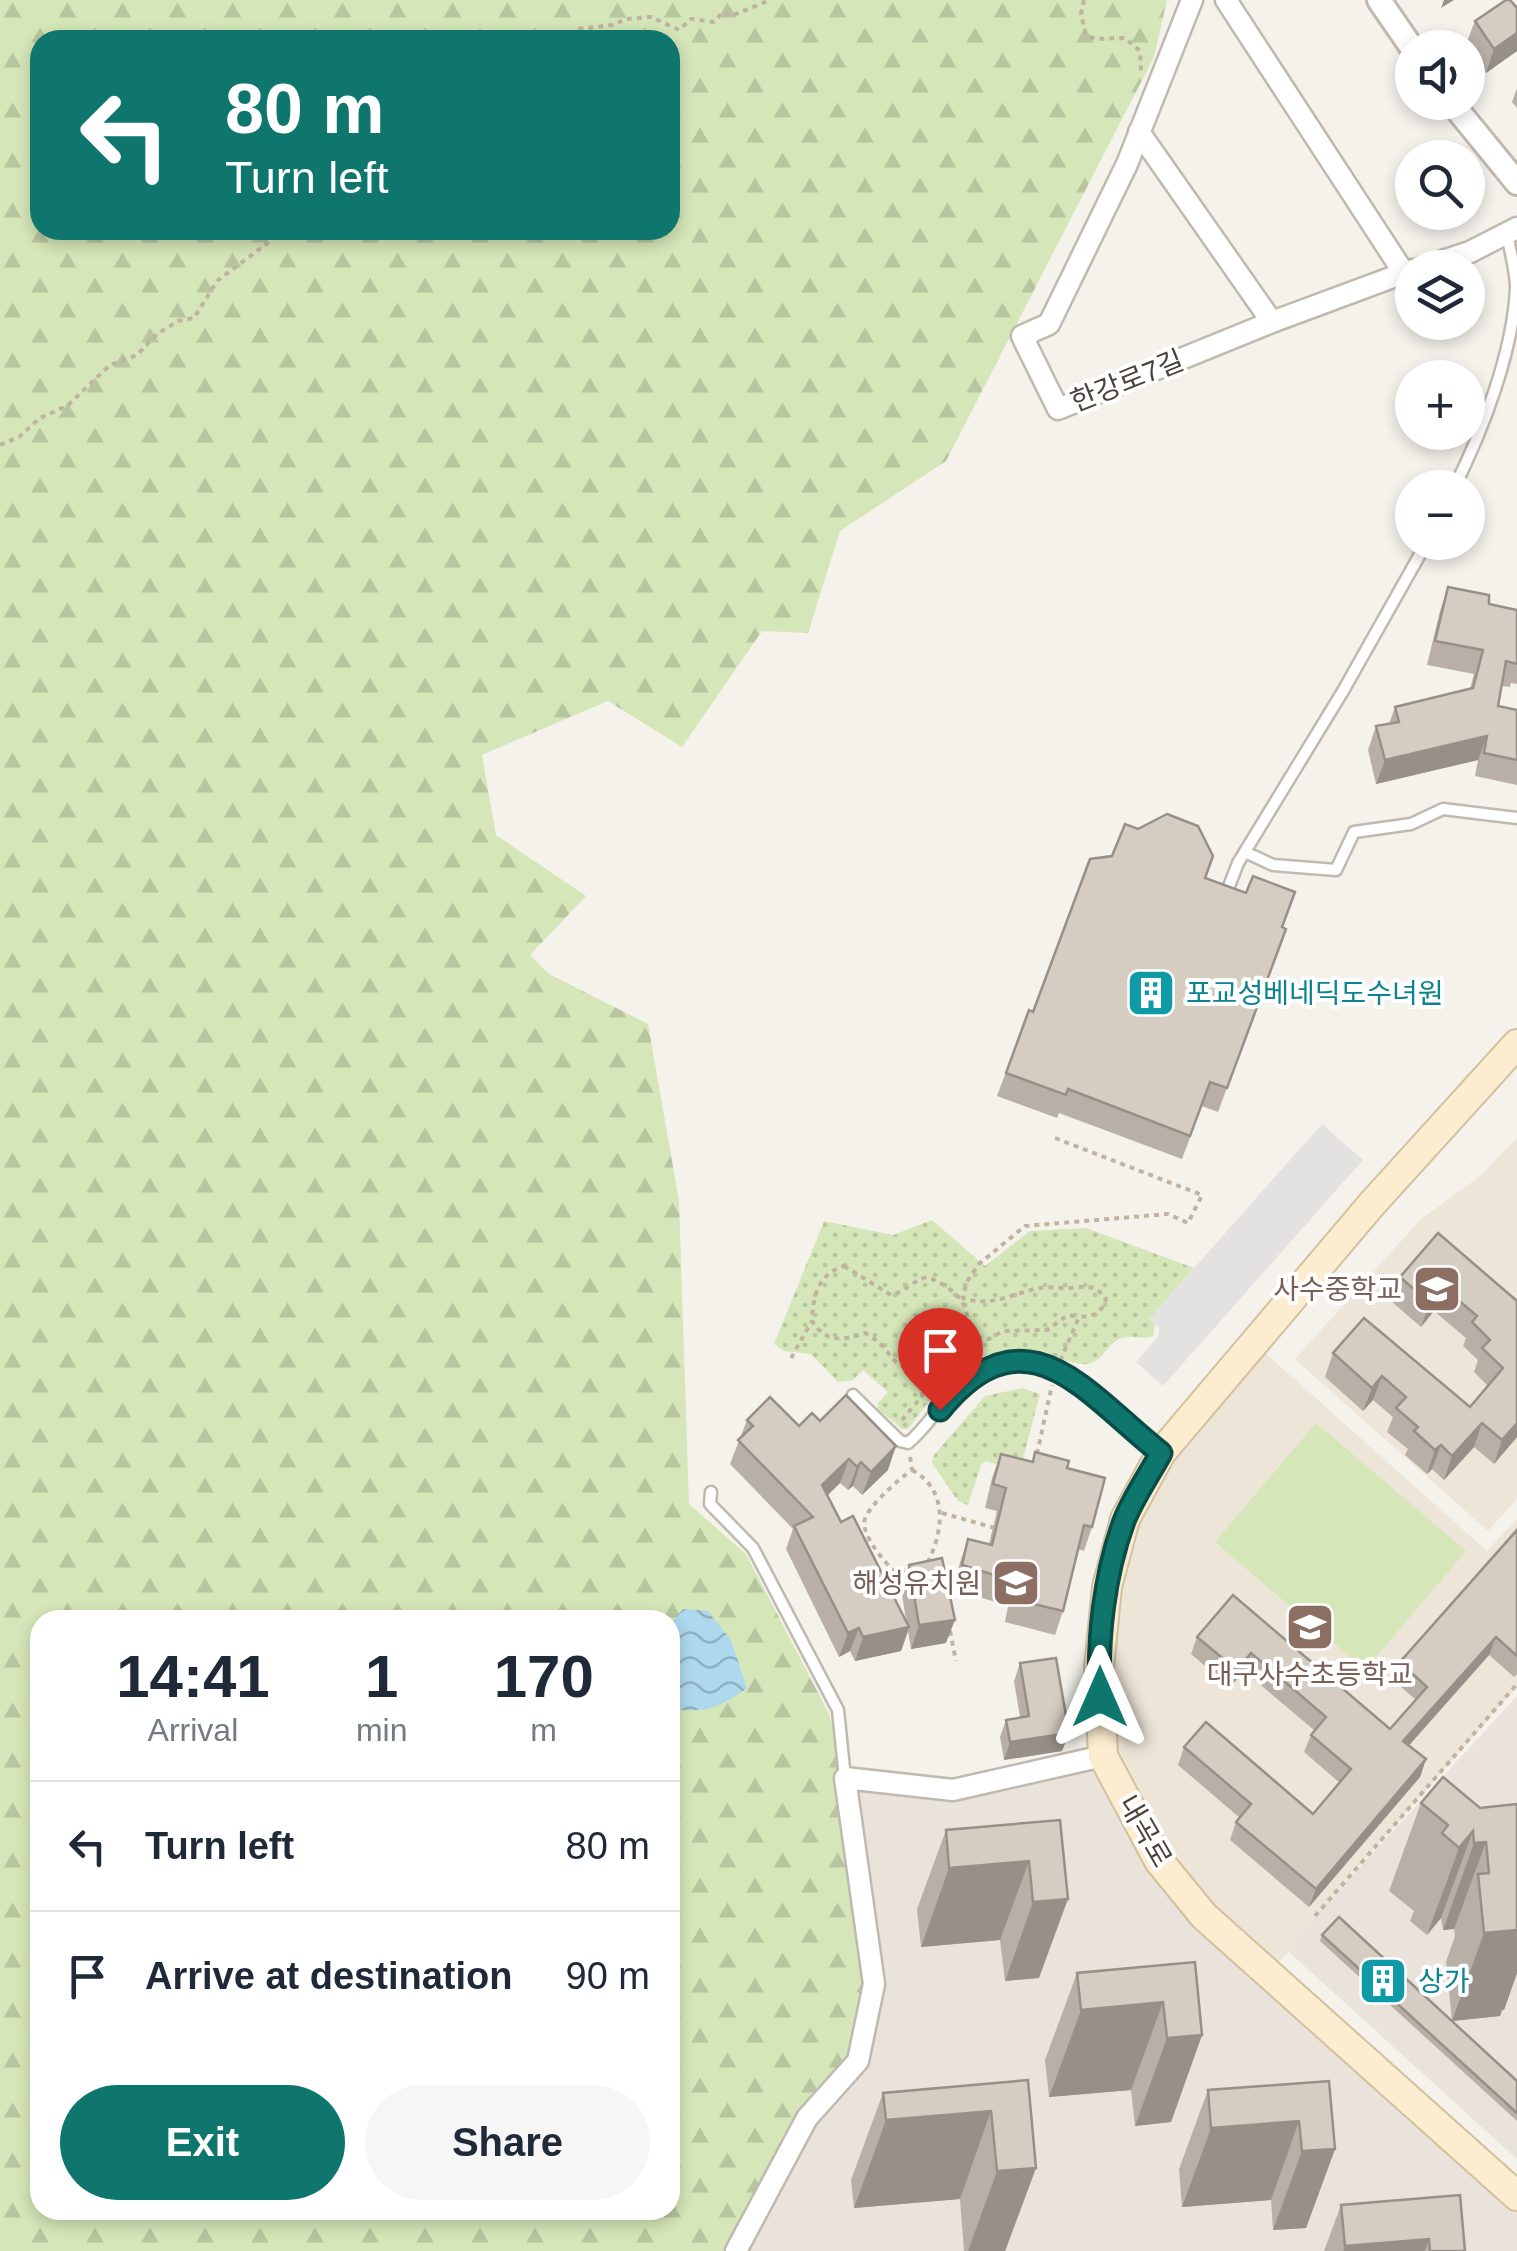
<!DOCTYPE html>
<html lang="en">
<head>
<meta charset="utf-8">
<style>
  :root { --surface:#fff; --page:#f6f6f7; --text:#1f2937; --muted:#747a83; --line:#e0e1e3; --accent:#0f766e }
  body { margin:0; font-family:Helvetica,"Noto Sans KR",sans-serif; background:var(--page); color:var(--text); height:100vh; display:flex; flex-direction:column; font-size:38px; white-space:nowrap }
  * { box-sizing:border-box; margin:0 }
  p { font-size:32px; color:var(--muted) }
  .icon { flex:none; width:55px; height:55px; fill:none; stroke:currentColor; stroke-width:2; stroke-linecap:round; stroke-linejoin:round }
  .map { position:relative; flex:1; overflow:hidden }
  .details { position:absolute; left:30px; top:1610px; width:650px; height:610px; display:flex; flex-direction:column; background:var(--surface); border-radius:30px; box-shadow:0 5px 15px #0003 }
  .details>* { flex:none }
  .guide { position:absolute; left:30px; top:30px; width:650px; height:210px; border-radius:30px; box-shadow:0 5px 15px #0003; background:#0f766e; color:#fff; overflow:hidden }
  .tools { position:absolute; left:1395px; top:30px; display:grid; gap:20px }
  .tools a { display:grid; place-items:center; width:90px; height:90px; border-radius:50%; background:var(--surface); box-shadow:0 5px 15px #0003; font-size:50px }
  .pin { position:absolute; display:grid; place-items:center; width:85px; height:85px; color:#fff; margin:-102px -42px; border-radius:50% 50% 50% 0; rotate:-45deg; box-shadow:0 0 10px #0007 }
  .pin .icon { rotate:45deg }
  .me { position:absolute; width:110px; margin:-55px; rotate:0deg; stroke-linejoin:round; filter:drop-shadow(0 0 8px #0008) }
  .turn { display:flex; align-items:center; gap:35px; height:210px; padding:0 30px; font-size:45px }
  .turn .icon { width:130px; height:130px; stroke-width:2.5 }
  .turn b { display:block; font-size:70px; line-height:85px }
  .eta { display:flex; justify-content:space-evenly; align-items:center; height:170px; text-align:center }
  .eta b { font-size:60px; font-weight:800; line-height:70px }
  .action { display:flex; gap:20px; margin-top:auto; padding:20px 30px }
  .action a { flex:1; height:115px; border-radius:60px; background:var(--accent); color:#fff; font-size:40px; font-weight:800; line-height:115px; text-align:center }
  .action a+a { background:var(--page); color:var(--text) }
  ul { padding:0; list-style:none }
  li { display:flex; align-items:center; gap:30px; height:130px; padding:0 30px; border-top:2px solid var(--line) }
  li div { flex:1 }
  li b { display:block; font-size:38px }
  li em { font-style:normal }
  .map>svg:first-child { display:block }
</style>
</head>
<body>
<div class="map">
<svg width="1517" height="2251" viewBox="0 0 1517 2251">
  <defs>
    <pattern id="grass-dots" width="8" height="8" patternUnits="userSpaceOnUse" patternTransform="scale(2.5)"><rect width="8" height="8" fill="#d5e6b8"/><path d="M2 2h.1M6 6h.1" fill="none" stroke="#b8c69f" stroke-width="1.8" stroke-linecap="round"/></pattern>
    <pattern id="forest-firs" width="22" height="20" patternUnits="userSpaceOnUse" patternTransform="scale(2.5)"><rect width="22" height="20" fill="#d5e6b8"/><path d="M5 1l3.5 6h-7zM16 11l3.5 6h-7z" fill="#b8c69f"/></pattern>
    <pattern id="water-waves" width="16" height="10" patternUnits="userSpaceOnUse" patternTransform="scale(2.5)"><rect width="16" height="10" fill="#add8ed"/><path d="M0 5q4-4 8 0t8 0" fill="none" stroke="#8fb1c1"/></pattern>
  </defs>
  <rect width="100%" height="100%" fill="#f5f2ec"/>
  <g fill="#e9e3db">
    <path d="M1517 1696V2159L1289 1952 1315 1916Z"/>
    <path d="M1103 1756 1159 1861 1517 2192V2251H736L845 1778 953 1790Z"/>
  </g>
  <g fill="#ede5d7">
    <path d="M1517 1138V1499L1488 1531 1295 1359 1421 1219 1479 1177Z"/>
    <path d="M1253 1342 1487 1551 1517 1519V1687L1315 1916 1289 1952 1267 1973 1204 1916 1103 1756 1125 1519Z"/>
  </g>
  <g fill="url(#grass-dots)">
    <path d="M932 1220 985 1266 1030 1231 1086 1228 1194 1268 1150 1318 1155 1324 1153 1336C1143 1340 1133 1335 1122 1338 1107 1342 1103 1364 1085 1364 1070 1365 1055 1355 1040 1353 968 1342 947 1378 908 1429H902L878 1409V1403L888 1392 863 1370 853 1380 838 1382 811 1354 784 1351 774 1344 824 1221 893 1235Z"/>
    <path d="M1023 1388 1040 1394 1021 1466 1012 1469 986 1461 981 1465 968 1505 958 1501 932 1463 934 1455 985 1396Z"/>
  </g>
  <path fill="url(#forest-firs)" fill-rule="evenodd" d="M0 0H1167L1154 57 946 461 840 531 808 633 762 631 682 747 608 701 482 755 496 835 586 896 530 955 549 974 648 1024 679 1201 689 1504 746 1554 829 1714 845 1778 874 1984 858 2061 807 2118 736 2251H0ZM40 40H670V230H40ZM40 1620H670V2210H40Z"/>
  <path fill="#d5e6b8" d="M1316 1423 1466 1551 1365 1670 1215 1542Z"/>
  <path fill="#e4e2e0" d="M1322 1124 1363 1160 1163 1386 1136 1362 1159 1335V1328L1149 1319Z"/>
  <path fill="url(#water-waves)" d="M683 1609 708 1611 731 1640 747 1688C717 1709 706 1713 670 1709V1625Z"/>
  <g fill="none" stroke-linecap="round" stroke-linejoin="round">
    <g stroke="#c0b9af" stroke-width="15">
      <g id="service">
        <path d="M1454 488C1483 430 1513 352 1516 288 1516 271 1510 251 1507 234"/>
        <path d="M1245 852 1273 865 1336 870 1354 832 1411 824 1443 809 1517 818"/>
        <path d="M1226 894 1238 863 1343 691 1427 542"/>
        <path d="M853 1395 900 1441 908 1443C929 1426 941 1401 961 1385 1039 1319 1104 1408 1160 1452"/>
        <path d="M711 1492 710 1504 753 1548 838 1710 845 1778"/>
      </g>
    </g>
    <g stroke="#c0b9af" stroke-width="25">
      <g id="minor">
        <path d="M1192 0 1127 164 1049 324 1022 336 1058 409 1272 322 1412 270"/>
        <path d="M1226 0 1404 273"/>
        <path d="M1139 132 1272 322"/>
        <path d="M1421 268 1470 252 1517 228"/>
        <path d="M736 2251 807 2118 858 2061 874 1984 845 1778 953 1790 1103 1756"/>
      </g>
    </g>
    <g stroke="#c0b9af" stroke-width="28">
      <g id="tertiary">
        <path d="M1379 0 1412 48"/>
        <path d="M1451 102 1517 183"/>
      </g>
    </g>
    <g stroke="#d2c09f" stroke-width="32">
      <path id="secondary" d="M1517 1044 1371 1205 1161 1453 1125 1519 1107 1587 1099 1667 1103 1756 1159 1861 1204 1916 1517 2196"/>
    </g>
    <g stroke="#c1b3a1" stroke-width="4" stroke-dasharray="5 5" stroke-linecap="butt">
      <path d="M1084 0 1081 14 1086 35 1095 39 1125 38 1140 51 1141 71"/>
      <path d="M562 40 577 29 613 25 626 19 651 17 679 30 691 19 714 22 723 12 731 16 770 0"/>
      <path d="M0 445 19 437 40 418 67 406 110 365 137 355 157 334 178 321 194 318 217 281 285 230"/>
      <path d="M1055 1138 1202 1195 1188 1223 1168 1214 1025 1226 979 1264 966 1283 963 1298C991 1308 1013 1293 1040 1288 1050 1286 1061 1289 1072 1288 1088 1286 1096 1285 1106 1299 1101 1314 1094 1316 1079 1317L1061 1359"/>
      <path d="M844 1266 891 1295C905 1292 912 1281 927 1277 983 1299 976 1337 934 1371 881 1370 900 1352 865 1333 842 1341 826 1343 812 1321 813 1296 818 1274 844 1266Z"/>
      <path d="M967 1336 989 1339 1003 1331 1047 1330 1068 1315 1079 1317"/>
      <path d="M791 1358 812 1321"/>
      <path d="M902 1420 922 1396 924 1382 934 1371"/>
      <path d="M1037 1454 1052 1385"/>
      <path d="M910 1457 912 1470C900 1478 863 1510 864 1524 866 1541 884 1561 895 1572L911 1570"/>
      <path d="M912 1470C948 1490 944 1529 928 1562"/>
      <path d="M942 1513 995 1528"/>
      <path d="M950 1631 956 1661"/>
      <path d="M1315 1916 1517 1684"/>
    </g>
    <use href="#service" stroke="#fff" stroke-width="10"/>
    <use href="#minor" stroke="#fff" stroke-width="20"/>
    <use href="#tertiary" stroke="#fff" stroke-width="22"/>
    <use href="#secondary" stroke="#fcedd0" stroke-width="28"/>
  </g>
  <g fill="#b8b0a7">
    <path d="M1517 8V51L1486 73 1466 44 1475 21Z"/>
    <path d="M1517 88V108L1512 102Z"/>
    <path d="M1448 587 1489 604 1517 610V684L1511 683 1510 687 1502 686 1498 706 1517 710V785L1475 776 1478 760 1376 784 1368 750 1376 726 1389 724 1395 707 1470 689 1474 674 1427 665 1440 611Z"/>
    <path d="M1138 829 1205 878 1286 929 1218 1112 1202 1106 1182 1159 1059 1113 1057 1118 997 1096 1029 1010 1033 1012 1112 856Z"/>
    <path d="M1400 1277 1517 1301V1437L1494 1464 1474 1447 1444 1480 1432 1469 1427 1474 1405 1455 1408 1449 1387 1432 1393 1417 1373 1400 1363 1411 1325 1377 1333 1353 1470 1407 1488 1386 1474 1372 1478 1360 1463 1346 1466 1338 1434 1311 1421 1327 1391 1301Z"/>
    <path d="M747 1420 799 1426 820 1421 888 1470 862 1495 853 1486 848 1490 840 1483 827 1496 841 1522 906 1620 901 1588 909 1565 946 1643 911 1649 908 1632 901 1651 855 1661 850 1651 839 1657 786 1549 793 1529 730 1464Z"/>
    <path d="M1035 1452 1067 1468 1092 1527 1084 1551 1078 1549 1063 1611 1055 1635 1005 1622 1008 1606 954 1589 960 1562 968 1539 989 1544 997 1511 985 1508 992 1478 1001 1454 1032 1462Z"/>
    <path d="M1517 1530V1674L1514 1677 1489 1655 1409 1745 1426 1759 1420 1777 1309 1907 1230 1840 1236 1822 1240 1818 1178 1765 1184 1747 1313 1814 1340 1783 1304 1752 1311 1735 1314 1730 1244 1671 1230 1687 1191 1654 1197 1637 1233 1595 1390 1729 1416 1700 1393 1680 1400 1662Z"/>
    <path d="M1020 1663 1069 1733 1062 1751 1004 1760 1000 1737 1006 1720 1020 1717 1014 1681Z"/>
    <path d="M1421 1803 1480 1808 1517 1804V1973L1504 2010H1502L1500 2016 1452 2021 1446 1962 1455 1936 1454 1929 1443 1930 1441 1918 1427 1935 1410 1921 1414 1911 1389 1891Z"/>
    <path d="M1060 1820 1039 1978 1005 1981 1000 1940 921 1947 917 1909 946 1830Z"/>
    <path d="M1322 1935 1447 2017 1517 2081V2121L1320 1941Z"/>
    <path d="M1195 1962 1202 2035 1171 2122 1135 2126 1131 2090 1049 2097 1045 2060 1077 1973Z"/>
    <path d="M1028 2080 1036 2168 1005 2251H964L960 2199 854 2208 851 2180 883 2093Z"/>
    <path d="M1329 2081 1335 2149 1306 2228 1273 2230 1271 2200 1182 2207 1179 2169 1208 2090Z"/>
    <path d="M1341 2205 1465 2251H1324Z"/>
  </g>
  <g fill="#969088">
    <path d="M1444 0H1454L1441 8Z"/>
    <path d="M1517 33V51L1486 73 1494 49Z"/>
    <path d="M1487 736 1478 760 1376 784 1385 760Z"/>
    <path d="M1443 1287 1434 1311 1421 1327 1430 1303Z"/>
    <path d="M1382 1376 1373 1400 1363 1411 1372 1388Z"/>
    <path d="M1482 1423 1474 1447 1444 1480 1452 1456Z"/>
    <path d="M1517 1423V1437L1494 1464 1502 1440Z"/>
    <path d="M1441 1445 1432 1469 1427 1474 1435 1450Z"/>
    <path d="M896 1446 888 1470 862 1495 871 1472Z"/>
    <path d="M849 1459 840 1483 813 1509 822 1485Z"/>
    <path d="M861 1462 853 1486 848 1490 857 1467Z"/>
    <path d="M955 1620 946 1643 911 1649 919 1625Z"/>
    <path d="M909 1627 901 1651 855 1661 863 1637Z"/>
    <path d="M859 1628 850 1651 839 1657 848 1633Z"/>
    <path d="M1496 1637 1489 1655 1397 1759 1403 1741Z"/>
    <path d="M1251 1653 1244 1671 1230 1687 1237 1670Z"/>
    <path d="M1069 1733 1062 1751 1004 1760 1010 1742Z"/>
    <path d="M1426 1759 1420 1777 1309 1907 1316 1889Z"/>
    <path d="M1473 1831 1441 1918 1427 1935 1459 1848Z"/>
    <path d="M1486 1842 1454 1929 1443 1930 1474 1843Z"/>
    <path d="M1029 1861 1000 1940 921 1947 949 1868Z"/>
    <path d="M1068 1899 1039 1978 1005 1981 1033 1902Z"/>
    <path d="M1517 1930V1973L1504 2010H1502L1500 2016 1452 2021 1484 1933Z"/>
    <path d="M1163 2002 1131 2090 1049 2097 1081 2010Z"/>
    <path d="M1202 2035 1171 2122 1135 2126 1167 2038Z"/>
    <path d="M991 2111 960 2199 854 2208 886 2120Z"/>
    <path d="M1299 2121 1271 2200 1182 2207 1211 2128Z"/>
    <path d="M1335 2149 1306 2228 1273 2230 1302 2151Z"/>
    <path d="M1036 2168 1005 2251H968L997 2171Z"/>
    <path d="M1429 2239 1425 2251H1343L1345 2246Z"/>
  </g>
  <g fill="#d6cdc2" stroke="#969088" stroke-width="2.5">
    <path d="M1506 0H1510L1517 8V33L1494 49 1475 21Z"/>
    <path d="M1448 587 1489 595V604L1517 610V664L1506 661 1498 706 1517 710V760L1484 753 1487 736 1385 760 1376 726 1399 722 1395 707 1473 688 1483 650 1435 641Z"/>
    <path d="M1167 814 1198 826 1213 856 1205 878 1246 893 1253 876 1295 892 1282 927 1286 929 1227 1088 1210 1082 1190 1136 1068 1089 1066 1095 1006 1073 1029 1010 1033 1012 1090 859 1112 856 1125 824 1138 829Z"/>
    <path d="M1438 1233 1517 1301V1423L1502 1440 1482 1423 1452 1456 1441 1445 1435 1450 1414 1431 1418 1427 1396 1408 1406 1397 1382 1376 1372 1388 1333 1353 1364 1318 1470 1407 1503 1368 1482 1348 1490 1340 1472 1322 1477 1316 1443 1287 1430 1303 1400 1277Z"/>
    <path d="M846 1395 896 1446 871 1472 861 1462 857 1467 849 1459 822 1485 841 1522 853 1516 909 1627 863 1637 859 1628 848 1633 794 1526 813 1517 738 1440 753 1426 747 1420 770 1397 799 1426 812 1413 820 1421Z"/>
    <path d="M1035 1452 1069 1461 1067 1468 1105 1478 1092 1527 1084 1525 1063 1611 1013 1599 1017 1582 962 1565 968 1539 992 1545 1006 1488 993 1484 1001 1454 1033 1462Z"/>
    <path d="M1517 1530V1656L1496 1637 1403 1741 1426 1759 1316 1889 1236 1822 1251 1804 1184 1747 1206 1722 1313 1814 1351 1769 1311 1735 1326 1717 1251 1653 1237 1670 1197 1637 1233 1595 1390 1729 1427 1687 1400 1662Z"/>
    <path d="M942 1558 955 1620 919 1625 909 1565Z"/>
    <path d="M1056 1658 1069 1733 1010 1742 1006 1720 1029 1716 1020 1663Z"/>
    <path d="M1443 1777 1480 1808 1517 1804V1930L1484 1933 1478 1874 1489 1873 1486 1842 1474 1843 1473 1831 1459 1848 1442 1833 1448 1825 1421 1803Z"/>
    <path d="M1060 1820 1068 1899 1033 1902 1029 1861 949 1868 946 1830Z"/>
    <path d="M1339 1917 1517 2081V2113L1322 1935Z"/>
    <path d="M1195 1962 1202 2035 1167 2038 1163 2002 1081 2010 1077 1973Z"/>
    <path d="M1028 2080 1036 2168 997 2171 991 2111 886 2120 883 2093Z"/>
    <path d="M1329 2081 1335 2149 1302 2151 1299 2121 1211 2128 1208 2090Z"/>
    <path d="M1460 2195 1465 2251H1430L1429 2239 1345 2246 1341 2205Z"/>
  </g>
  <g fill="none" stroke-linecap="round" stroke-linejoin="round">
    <g stroke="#0a4d48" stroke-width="25">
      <path id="route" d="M940 1410C1027 1304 1087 1395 1161 1453 1149 1475 1133 1498 1124 1521 1104 1576 1097 1639 1100 1697"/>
    </g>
    <use href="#route" stroke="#0f766e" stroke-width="18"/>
  </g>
  <defs>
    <g id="building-square" transform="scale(2.5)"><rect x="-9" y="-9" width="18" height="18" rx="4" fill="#0f9aa8" stroke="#fff"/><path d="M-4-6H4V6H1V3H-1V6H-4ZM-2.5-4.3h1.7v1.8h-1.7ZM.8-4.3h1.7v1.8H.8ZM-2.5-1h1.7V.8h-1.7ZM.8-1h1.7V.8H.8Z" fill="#fff"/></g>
    <g id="school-square" transform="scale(2.5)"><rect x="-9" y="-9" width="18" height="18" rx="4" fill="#8d6e63" stroke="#fff"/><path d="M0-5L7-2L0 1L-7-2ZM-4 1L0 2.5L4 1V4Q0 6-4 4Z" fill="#fff"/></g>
  </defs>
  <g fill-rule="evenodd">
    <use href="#building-square" x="1151" y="993"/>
    <use href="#school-square" x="1437" y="1289"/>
    <use href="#school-square" x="1016" y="1583"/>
    <use href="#school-square" x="1310" y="1627"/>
    <use href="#building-square" x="1383" y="1981"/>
  </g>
  <g text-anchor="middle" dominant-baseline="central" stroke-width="8" stroke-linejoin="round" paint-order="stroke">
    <g font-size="28" fill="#49423a" stroke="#fff">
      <text transform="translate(1127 381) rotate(-22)">한강로7길</text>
      <text transform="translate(1145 1831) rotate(60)">내곡로</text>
    </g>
    <g font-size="28" fill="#0d838f" stroke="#fff" text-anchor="start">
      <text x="1186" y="993">포교성베네딕도수녀원</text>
      <text x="1418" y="1981">상가</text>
    </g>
    <g font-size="28" fill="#785e54" stroke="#fff" text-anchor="end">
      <text x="1402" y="1289">사수중학교</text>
      <text x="981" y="1583">해성유치원</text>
      <text x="1310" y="1674" text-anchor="middle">대구사수초등학교</text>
    </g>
  </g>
</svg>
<div class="tools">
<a><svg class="icon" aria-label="sound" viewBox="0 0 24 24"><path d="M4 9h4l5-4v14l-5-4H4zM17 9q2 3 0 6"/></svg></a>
<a><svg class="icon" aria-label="search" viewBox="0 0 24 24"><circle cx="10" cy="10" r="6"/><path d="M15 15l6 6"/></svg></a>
<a><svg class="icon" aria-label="layers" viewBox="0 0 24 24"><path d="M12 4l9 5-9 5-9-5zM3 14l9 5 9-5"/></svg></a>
<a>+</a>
<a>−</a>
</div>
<div class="pin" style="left:940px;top:1410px;background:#d93025"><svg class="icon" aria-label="arrive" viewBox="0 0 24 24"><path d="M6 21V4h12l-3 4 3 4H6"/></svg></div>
<svg class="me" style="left:1100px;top:1697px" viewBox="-20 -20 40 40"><path d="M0-17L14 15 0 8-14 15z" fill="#0f766e" stroke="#fff" stroke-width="4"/></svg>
<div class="guide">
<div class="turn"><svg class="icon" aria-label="left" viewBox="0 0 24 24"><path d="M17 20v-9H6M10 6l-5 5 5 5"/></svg><div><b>80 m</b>Turn left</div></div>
</div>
<section class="details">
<div class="eta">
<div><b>14:41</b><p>Arrival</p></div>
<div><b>1</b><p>min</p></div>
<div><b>170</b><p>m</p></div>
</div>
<ul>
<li><svg class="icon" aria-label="left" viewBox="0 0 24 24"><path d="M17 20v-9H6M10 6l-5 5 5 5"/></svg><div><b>Turn left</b></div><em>80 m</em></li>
<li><svg class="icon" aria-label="arrive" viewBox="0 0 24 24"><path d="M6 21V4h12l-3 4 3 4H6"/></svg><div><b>Arrive at destination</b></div><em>90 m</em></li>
</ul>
<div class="action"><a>Exit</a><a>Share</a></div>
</section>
</div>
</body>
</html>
